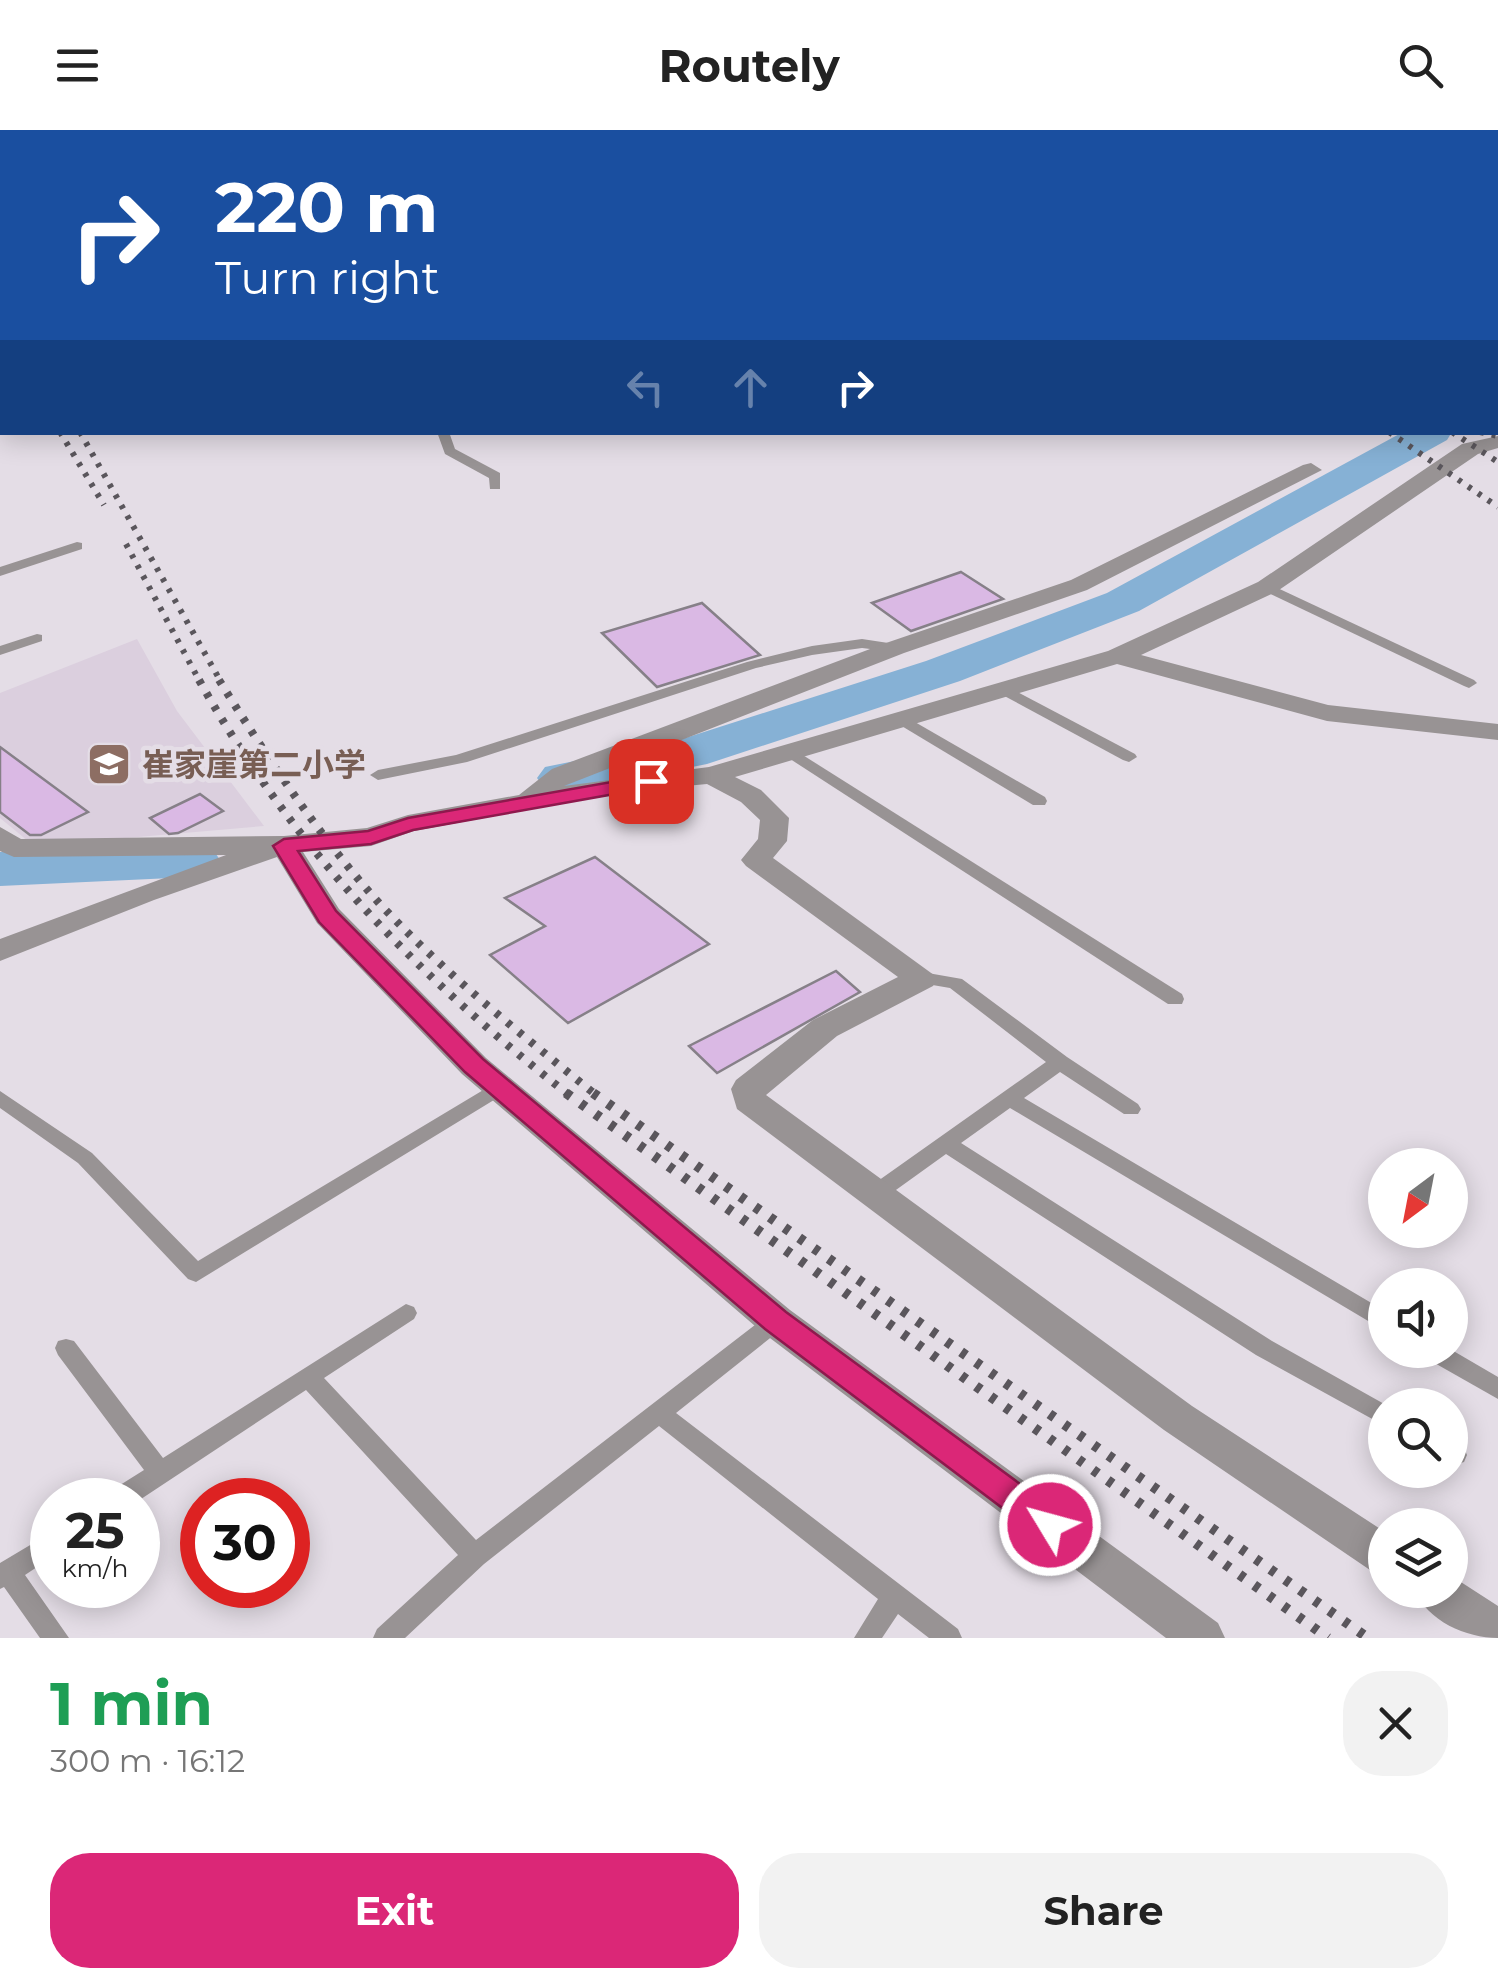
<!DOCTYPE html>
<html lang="en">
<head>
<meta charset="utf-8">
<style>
  :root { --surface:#fff; --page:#f2f2f2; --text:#222; --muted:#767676; --accent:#db2777 }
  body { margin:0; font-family:Montserrat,"Noto Sans SC",sans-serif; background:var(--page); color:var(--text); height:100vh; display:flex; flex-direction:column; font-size:38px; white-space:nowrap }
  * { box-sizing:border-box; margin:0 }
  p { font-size:32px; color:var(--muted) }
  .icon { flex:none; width:55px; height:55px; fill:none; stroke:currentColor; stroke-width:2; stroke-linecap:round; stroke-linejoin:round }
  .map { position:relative; height:1508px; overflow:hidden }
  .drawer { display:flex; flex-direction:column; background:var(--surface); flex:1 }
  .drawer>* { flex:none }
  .guide { position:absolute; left:0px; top:0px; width:1500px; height:305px; box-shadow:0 5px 25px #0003; background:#1a4fa0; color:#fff; overflow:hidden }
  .needle { width:65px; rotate:212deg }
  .fabs { position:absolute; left:1368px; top:1018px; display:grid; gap:20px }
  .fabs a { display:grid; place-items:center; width:100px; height:100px; border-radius:50%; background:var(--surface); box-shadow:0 5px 25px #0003; font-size:50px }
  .speed { position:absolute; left:30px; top:1348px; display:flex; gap:20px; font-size:50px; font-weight:700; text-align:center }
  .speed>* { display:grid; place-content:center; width:130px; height:130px; border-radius:50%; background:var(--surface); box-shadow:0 5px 25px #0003; line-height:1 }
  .speed small { font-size:25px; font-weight:400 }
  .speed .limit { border:15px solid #d22; background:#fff; color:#111 }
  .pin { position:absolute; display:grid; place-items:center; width:85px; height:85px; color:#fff; margin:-42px; border-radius:20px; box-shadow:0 5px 15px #0006 }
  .me { position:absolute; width:110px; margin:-55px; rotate:307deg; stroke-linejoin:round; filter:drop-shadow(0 0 8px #0008) }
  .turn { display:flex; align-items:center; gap:35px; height:210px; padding:0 50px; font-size:45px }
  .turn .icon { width:130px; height:130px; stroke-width:2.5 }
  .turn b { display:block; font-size:70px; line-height:85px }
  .lanes { display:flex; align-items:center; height:95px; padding:0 50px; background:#0003; justify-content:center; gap:50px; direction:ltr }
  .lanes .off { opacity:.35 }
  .round { display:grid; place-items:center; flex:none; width:105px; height:105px; border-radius:40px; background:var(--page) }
  .headline { display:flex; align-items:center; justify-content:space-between; height:170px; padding:0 50px }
  h1 { font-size:60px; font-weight:700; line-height:75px; color:#1e9e55 }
  .primary-button { display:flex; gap:20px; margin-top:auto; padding:20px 50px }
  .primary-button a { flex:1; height:115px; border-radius:40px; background:var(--accent); color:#fff; font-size:40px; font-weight:700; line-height:115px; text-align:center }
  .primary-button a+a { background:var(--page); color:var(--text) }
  header { display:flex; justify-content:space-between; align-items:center; height:130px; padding:0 50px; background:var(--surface); font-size:45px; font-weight:700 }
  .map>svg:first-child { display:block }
</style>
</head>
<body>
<header><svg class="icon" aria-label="menu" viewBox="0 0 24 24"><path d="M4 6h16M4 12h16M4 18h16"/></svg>Routely<svg class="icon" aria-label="search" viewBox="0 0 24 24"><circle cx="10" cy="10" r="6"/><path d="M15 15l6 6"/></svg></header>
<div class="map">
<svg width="1498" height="1508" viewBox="0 0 1498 1508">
  <rect width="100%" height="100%" fill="#e4dde6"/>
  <g fill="#dbcfde">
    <path d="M970 0H1498V112V2Z"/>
    <path d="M137 509 177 581 264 696 34 716 0 688V563Z"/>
  </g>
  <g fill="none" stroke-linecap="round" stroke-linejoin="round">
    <g fill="#86b1d5" fill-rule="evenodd">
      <path d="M1403 302H1452L1447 310 1139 481 960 551 707 634 563 663 545 659 537 648 545 637 679 610 926 531 1107 463Z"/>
      <path d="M193 713 212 718 220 730 212 742 193 747 0 756V722Z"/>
    </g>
  </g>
  <g fill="#dab9e4" stroke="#868088" stroke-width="2.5">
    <path d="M961 442 1003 469 911 501 872 473Z"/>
    <path d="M702 473 760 525 657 557 602 503Z"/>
    <path d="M0 617 88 682 41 705H30L0 682Z"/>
    <path d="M200 664 223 681 178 703 169 704 150 688Z"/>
    <path d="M595 727 709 814 568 893 490 825 545 796 505 768Z"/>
    <path d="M836 841 860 862 717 943 689 916Z"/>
  </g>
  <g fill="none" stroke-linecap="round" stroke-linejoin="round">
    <g fill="#989394" fill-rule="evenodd">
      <path d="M437 302H449L455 319 500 343V359H490L489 348 445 324Z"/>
      <path d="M77 412 82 413V419L0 446V437Z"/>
      <path d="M1267 453 1474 550 1477 553 1469 558 1464 556 1262 460 1260 457Z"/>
      <path d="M37 504 42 505V511L0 525V516Z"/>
      <path d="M862 509 895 514 902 518 895 522 862 518 812 525 756 538 467 632 378 650 370 645 378 640 456 625 747 532 812 516Z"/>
      <path d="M1002 554 1135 624 1137 627 1129 632 1123 630 997 562 994 559Z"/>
      <path d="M901 584 1045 667 1047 671 1045 675H1033L895 592 893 589 895 586Z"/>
      <path d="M790 617 1182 864 1184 869 1182 874H1168L784 625 782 622Z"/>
      <path d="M922 842 962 849 1067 927 1138 974 1141 979 1138 984H1124L1060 942 1024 968 1385 1181V1201L1010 978 961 1013 1272 1211 1386 1275 1385 1296 1256 1225 946 1024 882 1070 875 1072 868 1070 864 1064 868 1058 1046 932 950 858 915 852 913 848Z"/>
      <path d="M500 950 507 952 510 957 507 962 196 1152 188 1149 78 1033 0 978V961L92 1023 198 1131Z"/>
      <path d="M406 1174 414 1177 417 1183 414 1189 324 1248 476 1410 768 1185 776 1182 784 1185 787 1191 784 1197 676 1283 958 1499 962 1508H929L898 1484 882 1508H854L878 1469 659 1296 484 1434 405 1508H373L377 1499 458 1425 306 1260 138 1371 106 1370 109 1362 144 1340 58 1225 55 1218 58 1211 66 1209 74 1211 163 1328Z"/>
      <path d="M1450 1219 1498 1247V1269L1424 1227 1421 1220Z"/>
      <path d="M1450 1313 1464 1318 1467 1325 1464 1332 1455 1335 1450 1334Z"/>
      <path d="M52 1402V1427L25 1445 69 1508H40L4 1457 0 1459V1433Z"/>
    </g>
    <g fill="#989394" fill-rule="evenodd">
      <path d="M1498 306V318L1478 324 1276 462 1141 525 1328 575 1498 594V610L1327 591 1117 534 735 647 761 660 789 688 787 711 773 728 938 848 933 856 837 906 766 965 1192 1276 1385 1402V1446L1370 1440 1164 1300 737 979 731 959 736 950 813 890 898 847 746 736 741 730 758 709 760 690 741 672 707 654 622 662 414 701 371 716 303 722 339 779 486 928 790 1180 1218 1493 1225 1508H1166L762 1202 462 944 317 793 277 727 154 770 0 831V809L226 725 14 727 0 721V697L21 709 284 706 367 698 408 685 519 665 552 639 886 513 1071 450 1303 335 1311 333 1322 340 1087 460 904 523 564 656 709 637 1108 521 1258 452 1462 314Z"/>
      <path d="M1450 1445 1498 1476V1508C1466 1508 1428 1491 1414 1460H1450Z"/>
    </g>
    <g fill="#483e40" fill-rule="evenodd">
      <path d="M605 0H631L632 2H606Z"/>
      <path d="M665 0H692L693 2H666Z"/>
    </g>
    <g stroke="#5a565c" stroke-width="4" stroke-dasharray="2.5 6" stroke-linecap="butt">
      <path d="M173 0 183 2"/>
      <path d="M195 0 206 2"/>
      <path d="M387 0 407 2"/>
      <path d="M454 0 477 2"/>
      <path d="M0 159 2 163"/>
      <path d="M0 188 2 193"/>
    </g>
    <g stroke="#5a565c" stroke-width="6" stroke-dasharray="4 8" stroke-linecap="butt">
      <path d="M60 302 104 375"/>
      <path d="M80 302 221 552"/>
      <path d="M1389 302 1498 377"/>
      <path d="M1452 302 1498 332"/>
      <path d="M1480 302 1498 306"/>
      <path d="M126 414 200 552"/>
    </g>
    <g stroke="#5a565c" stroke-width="8" stroke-dasharray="5 10" stroke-linecap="butt">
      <path d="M199 550C295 721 416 845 569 965"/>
      <path d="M219 550C267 627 318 705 379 773 445 844 521 904 596 965"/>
    </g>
    <g stroke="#5a565c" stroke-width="10" stroke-dasharray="6 12" stroke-linecap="butt">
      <path d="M566 963 1328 1508"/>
      <path d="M593 963 1368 1508"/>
    </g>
  </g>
  <path fill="#db2777" stroke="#8e194d" stroke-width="2.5" d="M651 645 662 651 659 656 413 700 371 714 298 721 336 781 483 929 786 1182 1061 1384 1066 1395 1061 1405 1050 1409 1038 1405 765 1199 465 942 319 792 273 716 284 709 368 701 408 688Z"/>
  <defs>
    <g id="school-square" transform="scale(2.25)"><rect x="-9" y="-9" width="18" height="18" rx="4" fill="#8d6e63" stroke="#e4dde6"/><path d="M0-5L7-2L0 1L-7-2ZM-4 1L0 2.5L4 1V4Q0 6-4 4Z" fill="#fff"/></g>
  </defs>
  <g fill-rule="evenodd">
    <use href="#school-square" x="109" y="634"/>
  </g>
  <g text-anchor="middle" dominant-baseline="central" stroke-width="9" stroke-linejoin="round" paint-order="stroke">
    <g font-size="32" font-weight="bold" fill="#785e54" stroke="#e4dde6" text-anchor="start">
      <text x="142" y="634">崔家崖第二小学</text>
    </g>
  </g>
</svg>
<div class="fabs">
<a><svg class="needle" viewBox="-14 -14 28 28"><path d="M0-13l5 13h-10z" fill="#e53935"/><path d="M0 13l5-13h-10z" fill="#767676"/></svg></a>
<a><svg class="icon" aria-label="sound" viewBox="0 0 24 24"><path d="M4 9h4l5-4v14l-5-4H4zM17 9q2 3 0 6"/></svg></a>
<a><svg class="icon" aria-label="search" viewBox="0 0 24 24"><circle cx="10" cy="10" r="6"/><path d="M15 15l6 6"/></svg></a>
<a><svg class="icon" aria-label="layers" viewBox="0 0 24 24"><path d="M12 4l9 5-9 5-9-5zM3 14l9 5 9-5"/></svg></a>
</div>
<div class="speed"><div>25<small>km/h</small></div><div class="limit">30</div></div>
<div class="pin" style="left:651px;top:651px;background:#d93025"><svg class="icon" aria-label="arrive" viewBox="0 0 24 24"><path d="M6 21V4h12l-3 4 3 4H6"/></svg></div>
<svg class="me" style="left:1050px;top:1395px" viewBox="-20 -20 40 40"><circle r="17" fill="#db2777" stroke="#fff" stroke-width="3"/><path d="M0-11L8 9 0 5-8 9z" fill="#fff"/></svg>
<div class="guide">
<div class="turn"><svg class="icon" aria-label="right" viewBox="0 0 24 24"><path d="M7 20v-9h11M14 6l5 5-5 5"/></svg><div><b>220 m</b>Turn right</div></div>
<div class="lanes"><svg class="icon off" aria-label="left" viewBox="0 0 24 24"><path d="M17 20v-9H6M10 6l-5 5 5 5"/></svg><svg class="icon off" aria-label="ahead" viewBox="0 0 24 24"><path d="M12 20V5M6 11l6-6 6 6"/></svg><svg class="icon" aria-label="right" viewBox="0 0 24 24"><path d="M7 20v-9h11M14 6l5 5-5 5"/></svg></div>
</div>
</div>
<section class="drawer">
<div class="headline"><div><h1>1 min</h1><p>300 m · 16:12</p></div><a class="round"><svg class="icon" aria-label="close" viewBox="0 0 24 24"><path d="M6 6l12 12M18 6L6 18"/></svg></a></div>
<div class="primary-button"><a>Exit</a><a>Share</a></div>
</section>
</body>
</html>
